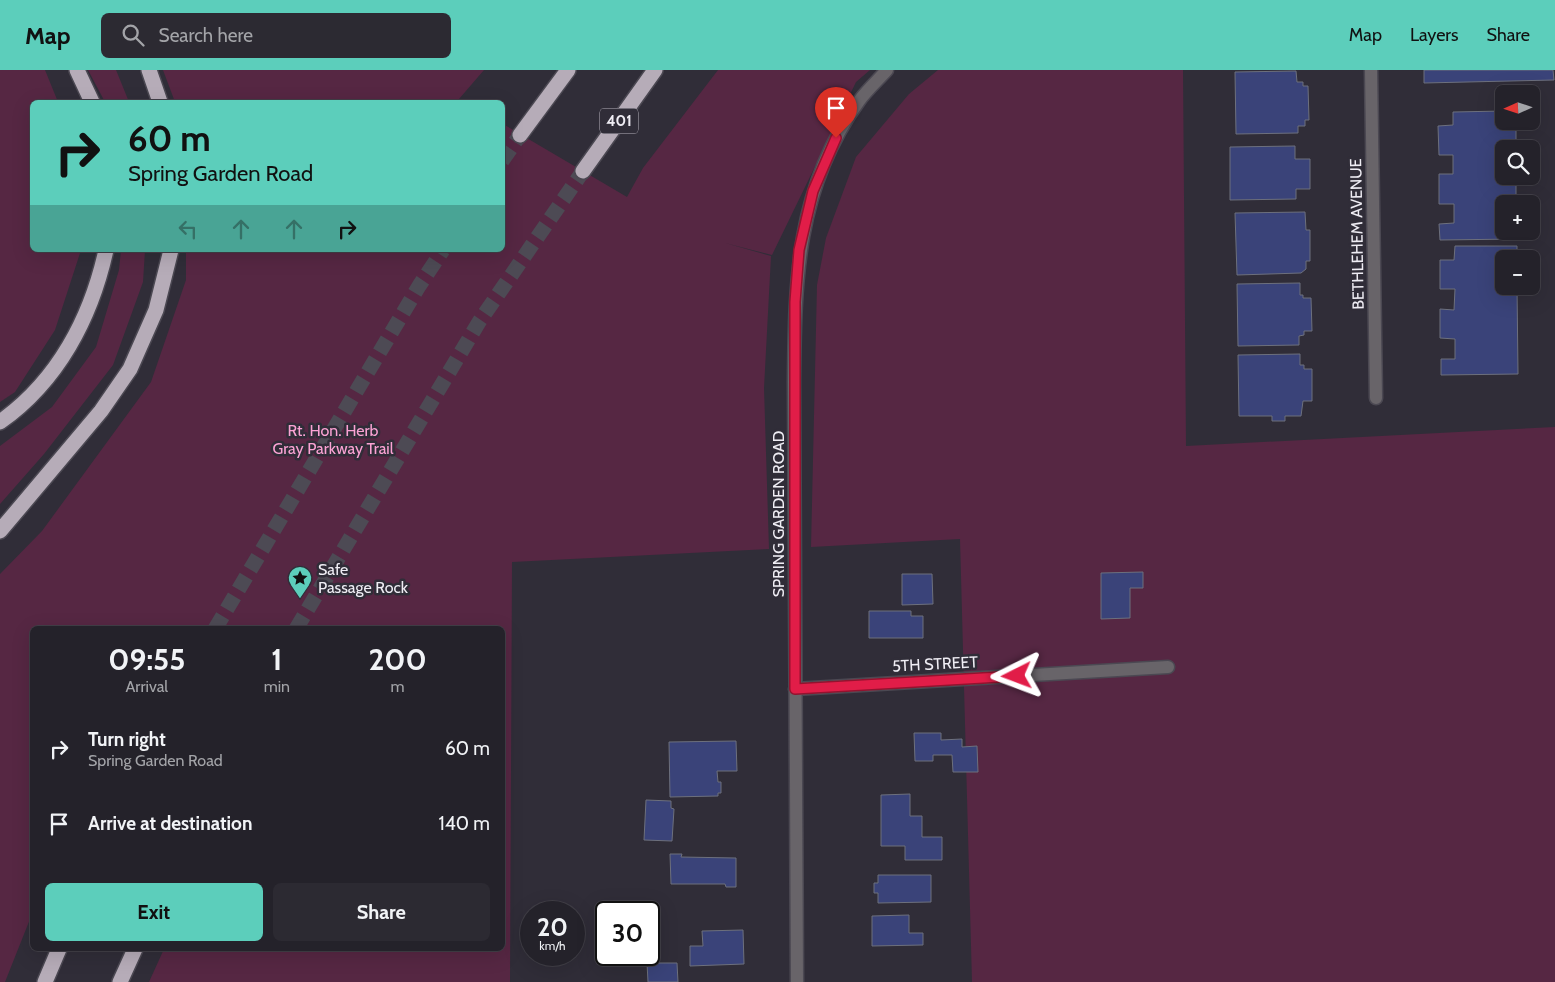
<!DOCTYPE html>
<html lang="en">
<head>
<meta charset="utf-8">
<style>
  :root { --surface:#24222a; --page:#2c2a32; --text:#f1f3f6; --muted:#a3a4a8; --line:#413f47; --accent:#5ccebb }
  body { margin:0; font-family:Cabin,sans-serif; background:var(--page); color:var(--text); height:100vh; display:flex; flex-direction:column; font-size:19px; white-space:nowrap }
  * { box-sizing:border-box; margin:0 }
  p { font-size:16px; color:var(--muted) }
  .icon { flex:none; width:28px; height:28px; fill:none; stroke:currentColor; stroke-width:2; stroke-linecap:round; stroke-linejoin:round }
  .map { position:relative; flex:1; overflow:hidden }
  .sheet { position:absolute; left:30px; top:556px; width:475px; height:325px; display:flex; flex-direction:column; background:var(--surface); border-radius:8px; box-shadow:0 5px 20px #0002,0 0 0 1px var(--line) }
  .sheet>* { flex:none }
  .top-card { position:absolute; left:30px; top:30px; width:475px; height:152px; border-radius:8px; box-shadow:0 5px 20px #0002,0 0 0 1px var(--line); background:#5ccebb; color:#111; overflow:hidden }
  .needle { width:32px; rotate:267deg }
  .fabs { position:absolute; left:1495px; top:15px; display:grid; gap:10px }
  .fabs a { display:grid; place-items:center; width:45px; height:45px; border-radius:8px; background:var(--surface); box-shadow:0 5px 20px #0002,0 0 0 1px var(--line); font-size:25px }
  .speed { position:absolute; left:520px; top:831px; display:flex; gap:10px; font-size:25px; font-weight:700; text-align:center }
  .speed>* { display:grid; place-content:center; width:65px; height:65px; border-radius:50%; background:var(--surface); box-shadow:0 5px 20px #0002,0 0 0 1px var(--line); line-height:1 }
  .speed small { font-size:12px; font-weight:400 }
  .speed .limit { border:2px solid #111; border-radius:8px; background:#fff; color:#111 }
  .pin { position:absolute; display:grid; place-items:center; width:42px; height:42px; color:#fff; margin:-51px -21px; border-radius:50% 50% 50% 0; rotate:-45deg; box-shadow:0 0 5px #0007 }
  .pin .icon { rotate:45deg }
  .me { position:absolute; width:55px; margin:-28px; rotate:267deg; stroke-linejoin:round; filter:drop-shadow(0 0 4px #0008) }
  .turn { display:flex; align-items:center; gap:18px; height:105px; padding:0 15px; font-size:22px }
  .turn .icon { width:65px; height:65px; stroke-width:2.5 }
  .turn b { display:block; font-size:35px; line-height:42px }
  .lanes { display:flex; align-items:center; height:48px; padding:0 15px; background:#0003; justify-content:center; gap:25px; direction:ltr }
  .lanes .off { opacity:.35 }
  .eta { display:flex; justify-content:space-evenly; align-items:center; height:85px; text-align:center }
  .eta b { font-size:30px; font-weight:700; line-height:35px }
  .action { display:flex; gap:10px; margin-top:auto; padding:10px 15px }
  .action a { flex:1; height:58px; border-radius:8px; background:var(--accent); color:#111; font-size:20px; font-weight:700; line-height:58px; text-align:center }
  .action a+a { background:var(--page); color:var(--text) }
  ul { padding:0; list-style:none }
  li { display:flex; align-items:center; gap:15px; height:75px; padding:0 15px }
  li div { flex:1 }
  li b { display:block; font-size:19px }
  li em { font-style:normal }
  header { display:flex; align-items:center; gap:30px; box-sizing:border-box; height:70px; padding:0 25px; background:var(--accent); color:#111 }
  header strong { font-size:24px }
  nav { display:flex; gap:28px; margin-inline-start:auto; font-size:18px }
  .search { width:350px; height:45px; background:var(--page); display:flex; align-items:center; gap:12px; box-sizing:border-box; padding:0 18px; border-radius:8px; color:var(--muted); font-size:19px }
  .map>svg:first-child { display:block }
</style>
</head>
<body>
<header>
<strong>Map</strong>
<div class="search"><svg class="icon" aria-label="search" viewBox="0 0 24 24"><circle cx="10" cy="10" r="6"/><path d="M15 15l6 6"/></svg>Search here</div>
<nav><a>Map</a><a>Layers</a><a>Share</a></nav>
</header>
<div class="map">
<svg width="1555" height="912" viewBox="0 0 1555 912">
  <rect width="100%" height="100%" fill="#302d38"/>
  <g fill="#562743">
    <path d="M0 0H45L58 32H32V180H81L55 260 15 322 0 332Z"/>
    <path d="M88 0H116L129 32H105Z"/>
    <path d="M163 0H484L459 29 465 32H175Z"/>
    <path d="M718 0H870L856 12 772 185 725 173 771 186 764 318 769 479 512 492 510 912H149L164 879H502V559H32V844L5 912H0V504L42 461 151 312 186 210V180H502L503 54 627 127 643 98Z"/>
    <path d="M938 0H1183L1186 376 1555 357V912H972L960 469 811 477 817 215 826 168 856 87 909 24Z"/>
    <path d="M121 180H145L143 212 113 295 44 384 0 434V376L52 337 96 277 119 200Z"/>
  </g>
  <g fill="#3a4379" stroke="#6d707d">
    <path d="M1424 0H1553L1554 10 1424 13Z"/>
    <path d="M1296 1 1297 12H1303V16H1308L1309 50H1305V56H1298V63L1236 64 1235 2Z"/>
    <path d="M1504 41V51H1516V79H1504V106H1516V134H1504V161H1517V169L1440 170 1439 154 1454 153V134H1439V104H1453V85H1439L1438 56 1453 55V42Z"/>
    <path d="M1295 76V89H1310V119H1296V129L1230 130V77Z"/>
    <path d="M1305 142 1306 160H1310V191H1306V199L1301 203 1237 205 1235 143Z"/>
    <path d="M1455 176H1517V189H1504V216H1517L1518 304 1441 305V289H1455V269L1440 268V239L1454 240 1455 219H1440V190H1454Z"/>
    <path d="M1300 213V225H1303V228H1311L1312 261H1304V265L1299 266V275L1238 276 1237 214Z"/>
    <path d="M1300 284V295H1304V299H1312V331H1303L1301 346H1285V351H1272V346H1239L1238 285Z"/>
    <path d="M1143 502V518H1130V548L1101 549V503Z"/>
    <path d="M902 504H932L933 534 902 535Z"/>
    <path d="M869 541H911V546H923V568H869Z"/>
    <path d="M914 663H941V670L962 669V677L977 676 978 702H953L952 685H933V691H915Z"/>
    <path d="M736 671 737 701H717L718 712H721V723H718V726L670 727 669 672Z"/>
    <path d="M910 724V746H922V767H942V790H905V776H881V725Z"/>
    <path d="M646 730 671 731V738L674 739 672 771 644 770Z"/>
    <path d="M670 784H682L681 787 736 788V817H726L725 814H671Z"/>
    <path d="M878 805H931V832L878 833V823H874V813H878Z"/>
    <path d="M909 845V863H923V875L872 876V846Z"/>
    <path d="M743 860 744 894 690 896V876H703L702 861Z"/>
    <path d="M647 893H677L678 912H648Z"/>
  </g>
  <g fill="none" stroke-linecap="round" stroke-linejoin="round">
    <g stroke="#4d4a54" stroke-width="15" stroke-dasharray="15 8" stroke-linecap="butt">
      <path d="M502 91 520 65"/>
      <path d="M215 559 419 216 443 180"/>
      <path d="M296 559 479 252 583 101"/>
    </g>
    <g stroke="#4b4852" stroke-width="15">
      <g id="minor">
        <path d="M1371 0 1376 328"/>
        <path d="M795 619 1168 597"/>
        <path d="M797 912 794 312C795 210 796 118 859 31 867 20 878 10 887 0"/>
      </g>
    </g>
    <g stroke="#4b4852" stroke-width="18">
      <g id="motorway">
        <path d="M77 0 92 32"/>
        <path d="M149 0 160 32"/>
        <path d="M520 65 568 0"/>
        <path d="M583 101 655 0"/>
        <path d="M0 352C58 311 91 248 106 180"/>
        <path d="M0 461 101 341 130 299 156 240 171 180"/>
        <path d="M45 912 59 879"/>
        <path d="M120 912 135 879"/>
      </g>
    </g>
    <use href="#minor" stroke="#686469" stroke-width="12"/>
    <use href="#motorway" stroke="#b6acb8" stroke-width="15"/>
  </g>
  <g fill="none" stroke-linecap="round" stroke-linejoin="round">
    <g stroke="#92132f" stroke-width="12">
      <path id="route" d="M836 68 813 121 799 180 795 232V619L1017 606"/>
    </g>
    <use href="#route" stroke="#e11d48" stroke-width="9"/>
  </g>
  <defs>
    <g id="sight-pin" transform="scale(1.25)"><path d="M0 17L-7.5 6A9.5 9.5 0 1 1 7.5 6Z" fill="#5ccebb" stroke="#302d38"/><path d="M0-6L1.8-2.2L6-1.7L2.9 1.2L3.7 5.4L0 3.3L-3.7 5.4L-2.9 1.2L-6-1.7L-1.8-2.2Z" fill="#111"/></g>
  </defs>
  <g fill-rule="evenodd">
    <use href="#sight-pin" x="300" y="508"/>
  </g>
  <g text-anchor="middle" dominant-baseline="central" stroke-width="5" stroke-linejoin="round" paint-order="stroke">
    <rect fill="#302d38" stroke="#b6b3bc" stroke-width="1" x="600" y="38.5" width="38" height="25" rx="4"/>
    <g font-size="15" font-weight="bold" fill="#efedf4">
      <text x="619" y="51">401</text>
    </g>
    <g font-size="16" fill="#efedf4" stroke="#302d38">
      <text transform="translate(1357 164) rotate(-91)">BETHLEHEM AVENUE</text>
      <text transform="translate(778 444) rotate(-90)">SPRING GARDEN ROAD</text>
      <text transform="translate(935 594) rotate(-3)">5TH STREET</text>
    </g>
    <g font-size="16" fill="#fba2d4" stroke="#302d38">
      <text x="333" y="360">Rt. Hon. Herb<tspan x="333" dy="18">Gray Parkway Trail</tspan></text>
    </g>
    <g font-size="16" fill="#efedf4" stroke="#302d38" text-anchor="start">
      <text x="318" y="499">Safe<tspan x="318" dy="18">Passage Rock</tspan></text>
    </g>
  </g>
</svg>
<div class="fabs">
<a><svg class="needle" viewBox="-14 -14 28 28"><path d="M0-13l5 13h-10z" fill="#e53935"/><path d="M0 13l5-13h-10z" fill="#a3a4a8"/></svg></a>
<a><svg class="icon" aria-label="search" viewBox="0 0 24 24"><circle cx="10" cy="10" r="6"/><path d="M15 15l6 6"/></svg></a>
<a>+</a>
<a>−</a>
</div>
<div class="speed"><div>20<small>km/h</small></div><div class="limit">30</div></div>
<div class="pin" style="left:836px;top:68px;background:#d93025"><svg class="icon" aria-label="arrive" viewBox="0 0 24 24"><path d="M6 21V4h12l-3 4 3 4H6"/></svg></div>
<svg class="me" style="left:1017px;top:606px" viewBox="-20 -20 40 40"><path d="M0-17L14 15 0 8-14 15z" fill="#e11d48" stroke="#fff" stroke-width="4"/></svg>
<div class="top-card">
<div class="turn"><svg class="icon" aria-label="right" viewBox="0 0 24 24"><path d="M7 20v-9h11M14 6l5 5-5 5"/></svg><div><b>60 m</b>Spring Garden Road</div></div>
<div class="lanes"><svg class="icon off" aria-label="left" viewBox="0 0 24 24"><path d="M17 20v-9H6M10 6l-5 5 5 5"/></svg><svg class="icon off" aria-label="ahead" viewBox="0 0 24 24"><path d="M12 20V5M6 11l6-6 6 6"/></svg><svg class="icon off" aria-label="ahead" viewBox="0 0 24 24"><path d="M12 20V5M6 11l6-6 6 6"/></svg><svg class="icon" aria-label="right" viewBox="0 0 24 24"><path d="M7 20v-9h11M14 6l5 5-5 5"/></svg></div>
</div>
<section class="sheet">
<div class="eta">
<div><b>09:55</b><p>Arrival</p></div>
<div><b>1</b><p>min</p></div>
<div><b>200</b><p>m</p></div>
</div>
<ul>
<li><svg class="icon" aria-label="right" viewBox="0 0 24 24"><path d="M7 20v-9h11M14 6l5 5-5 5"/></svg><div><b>Turn right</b><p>Spring Garden Road</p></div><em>60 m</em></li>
<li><svg class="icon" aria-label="arrive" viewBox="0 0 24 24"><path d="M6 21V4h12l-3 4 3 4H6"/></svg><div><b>Arrive at destination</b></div><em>140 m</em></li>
</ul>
<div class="action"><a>Exit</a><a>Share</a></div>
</section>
</div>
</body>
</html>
